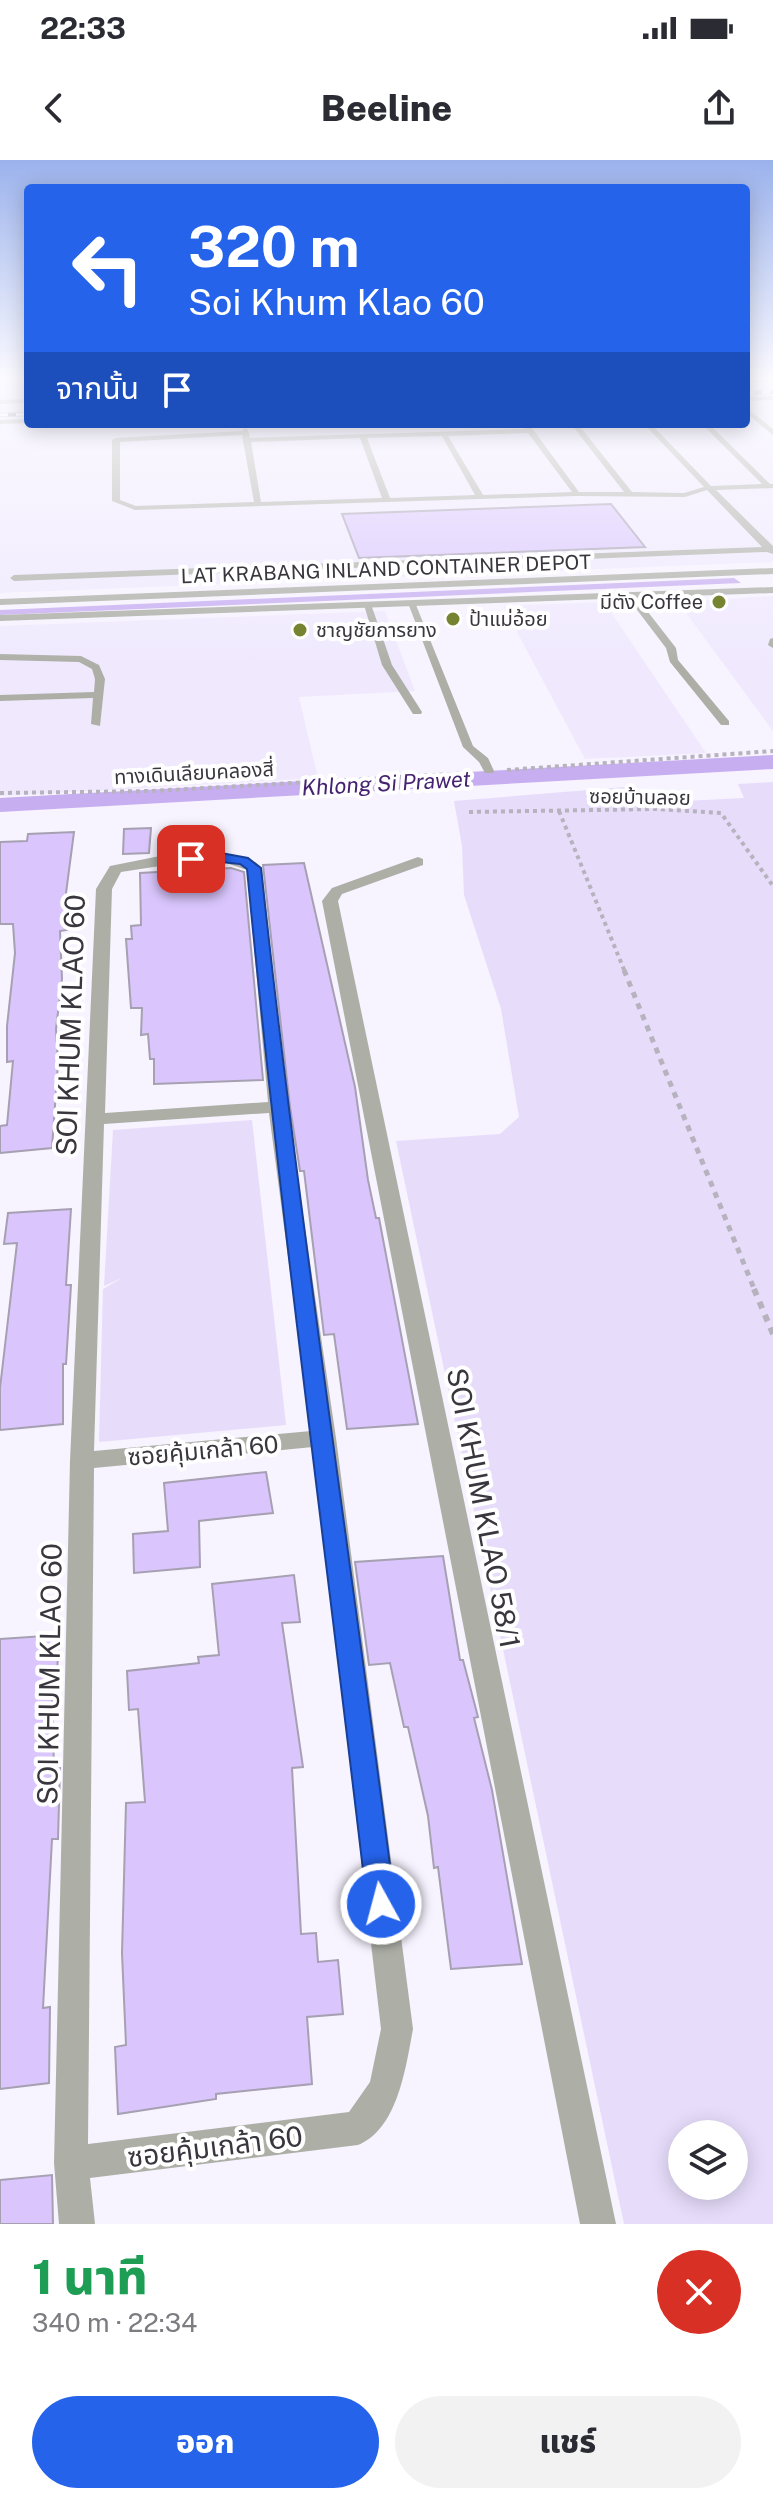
<!DOCTYPE html>
<html lang="th">
<head>
<meta charset="utf-8">
<style>
  :root { --surface:#fff; --page:#f2f2f3; --text:#2b2b33; --muted:#7c7c81; --accent:#2563eb }
  body { margin:0; font-family:"Public Sans","Noto Sans Thai",sans-serif; background:var(--page); color:var(--text); height:100vh; display:flex; flex-direction:column; font-size:30px; white-space:nowrap }
  * { box-sizing:border-box; margin:0 }
  p { font-size:26px; color:var(--muted) }
  .icon { flex:none; width:44px; height:44px; fill:none; stroke:currentColor; stroke-width:2; stroke-linecap:round; stroke-linejoin:round }
  .map { position:relative; height:2064px; overflow:hidden }
  .sheet { display:flex; flex-direction:column; background:var(--surface); flex:1 }
  .sheet>* { flex:none }
  .banner { position:absolute; left:24px; top:24px; width:726px; height:244px; border-radius:8px; box-shadow:0 4px 20px #0003; background:#2563eb; color:#fff; overflow:hidden }
  .fabs { position:absolute; left:668px; top:1960px; display:grid; gap:16px }
  .fabs a { display:grid; place-items:center; width:80px; height:80px; border-radius:50%; background:var(--surface); box-shadow:0 4px 20px #0003; font-size:40px }
  .pin { position:absolute; display:grid; place-items:center; width:68px; height:68px; color:#fff; margin:-34px; border-radius:16px; box-shadow:0 4px 12px #0006 }
  .me { position:absolute; width:88px; margin:-44px; rotate:353deg; stroke-linejoin:round; filter:drop-shadow(0 0 6px #0008) }
  .turn { display:flex; align-items:center; gap:28px; height:168px; padding:0 32px; font-size:36px }
  .turn .icon { width:104px; height:104px; stroke-width:2.5 }
  .turn b { display:block; font-size:56px; line-height:68px }
  .then { display:flex; align-items:center; height:76px; padding:0 32px; background:#0003; gap:16px; font-size:30px }
  .round { display:grid; place-items:center; flex:none; width:84px; height:84px; border-radius:42px; background:var(--page) }
  .overview { display:flex; align-items:center; justify-content:space-between; height:136px; padding:0 32px }
  h1 { font-size:48px; font-weight:800; line-height:60px; color:#1e9e55 }
  .primary-button { display:flex; gap:16px; margin-top:auto; padding:16px 32px }
  .primary-button a { flex:1; height:92px; border-radius:48px; background:var(--accent); color:#fff; font-size:32px; font-weight:800; line-height:92px; text-align:center }
  .primary-button a+a { background:var(--page); color:var(--text) }
  .status { display:flex; justify-content:space-between; align-items:center; height:56px; padding:0 40px; background:var(--surface); direction:ltr }
  .status svg { height:22px; fill:currentColor }
  header { display:flex; justify-content:space-between; align-items:center; height:104px; padding:0 32px; background:var(--surface); font-size:36px; font-weight:800 }
  .map>svg:first-child { display:block }
</style>
</head>
<body>
<div class="status"><b>22:33</b><svg viewBox="0 0 49 12"><path d="M0 12V9h3v3zM5 12V6h3v6zM10 12V3h3v9zM15 12V0h3v12zM26 1h20v11H26zM47 4h2v5h-2z"/></svg></div>
<header><svg class="icon" aria-label="back" viewBox="0 0 24 24"><path d="M15 5l-7 7 7 7"/></svg>Beeline<svg class="icon" aria-label="share" viewBox="0 0 24 24"><path d="M12 15V3M7 8l5-5 5 5M5 13v7h14v-7"/></svg></header>
<div class="map">
<svg width="773" height="2064" viewBox="0 0 773 2064">
  <rect width="100%" height="100%" fill="#f7f3ff"/>
  <g fill="#f0e9fe">
    <path d="M0 219H28V264H746V219H773V402L0 433Z"/>
    <path d="M773 436V571L678 442Z"/>
    <path d="M604 442 706 593 585 599 503 446Z"/>
    <path d="M385 451 415 531 299 537 318 618 0 636V466Z"/>
  </g>
  <g fill="#e7ddfb" fill-rule="evenodd">
    <path d="M773 622V2064H624L396 981 500 974 519 957 501 849 464 735 462 686 454 641 638 626 644 643 744 638 738 624ZM734 1974V2026H682V1974Z"/>
    <path d="M252 960 286 1265 99 1282 103 1129 122 1118 104 1126 113 970Z"/>
  </g>
  <path fill="#c7aef1" d="M734 418 741 423 0 455V450Z"/>
  <g fill="none" stroke-linecap="round" stroke-linejoin="round">
    <path fill="#c7aef1" fill-rule="evenodd" d="M773 595V609L0 652V638Z"/>
  </g>
  <g fill="#dac6fd" stroke="#a6a0b2" stroke-width="2">
    <path d="M611 344 645 387 359 398 342 354Z"/>
    <path d="M151 668 149 693 123 694 124 669Z"/>
    <path d="M74 672 66 733 67 770 60 771 62 819 56 869 58 903 52 988 0 993V966L7 965 13 901 7 902V866L15 793 13 764H0V682L27 681 28 674Z"/>
    <path d="M304 703 355 927 368 1020 376 1058H379L418 1264 347 1269 334 1174 324 1175 304 1011H300L290 947 263 705Z"/>
    <path d="M231 708 244 712 263 920 154 924V899H150L148 874 141 875 142 848H131L126 779H132L131 766 141 765 140 713Z"/>
    <path d="M71 1049 66 1125H71L66 1204H63V1264L0 1270V1228L17 1083 4 1084 8 1053Z"/>
    <path d="M266 1312 273 1353 199 1361 200 1407 134 1413 133 1374 168 1371 164 1323Z"/>
    <path d="M443 1396 460 1500H463L478 1557 474 1558 492 1630 522 1804 451 1809 438 1707 434 1708 428 1656 408 1567H404L390 1503 369 1505 355 1402Z"/>
    <path d="M294 1415 300 1462 282 1463 303 1607 292 1608 301 1774 316 1773 318 1802 338 1800 343 1854 307 1857 312 1924 216 1934V1939L118 1954 115 1887 126 1885 122 1793 126 1643 145 1642 138 1549 129 1550 127 1511 199 1503 198 1497 219 1495 212 1424Z"/>
    <path d="M59 1475 56 1534H52L54 1608H60L58 1679H52L43 1848 50 1847 49 1923 0 1929V1479Z"/>
    <path d="M52 2015 53 2064H0V2020Z"/>
  </g>
  <g fill="none" stroke-linecap="round" stroke-linejoin="round">
    <g stroke="#b7b3be" stroke-width="4" stroke-dasharray="4 4" stroke-linecap="butt">
      <path d="M507 610 773 591"/>
      <path d="M0 633 152 631 469 613"/>
      <path d="M559 651 625 812"/>
      <path d="M469 652 656 649 721 653 773 726"/>
    </g>
    <path stroke="#b7b3be" stroke-width="5" stroke-dasharray="6 6" stroke-linecap="butt" d="M624 810 755 1131"/>
    <path stroke="#b7b3be" stroke-width="6" stroke-dasharray="7 7" stroke-linecap="butt" d="M754 1129 773 1174"/>
    <g fill="#adafa7" fill-rule="evenodd">
      <path d="M746 219H773V222L746 223Z"/>
      <path d="M773 236V240L746 241V237Z"/>
      <path d="M28 239V243L0 244V240Z"/>
      <path d="M746 247 773 269V275L746 253Z"/>
      <path d="M28 259V263L0 264V260Z"/>
      <path d="M529 264 579 332H624L571 264H578L632 332 684 333 704 327 644 264H651L711 326 762 324 702 264H709L770 324H773V328L716 330 773 386V394L767 392 14 421 10 418 14 415 762 387 707 330 685 337 577 336 135 350 112 341V280L116 278 242 271 245 268 248 270 250 278 525 269 523 265ZM528 273 572 332 483 335 448 276ZM242 275 254 342 136 346 120 340V282ZM442 276 475 335 390 338 367 278ZM360 278 382 338 261 342 251 282Z"/>
      <path d="M628 434H634L676 488 678 500 729 561V565H721L670 502 666 488 628 438Z"/>
      <path d="M408 443 416 445 473 586 488 598 494 611 493 613H485L479 602 463 587Z"/>
      <path d="M364 445 372 447 392 505 422 552 421 554H413L382 505Z"/>
      <path d="M773 478V488L768 485 770 479Z"/>
      <path d="M0 494 81 496 99 505 105 519 100 566 91 564 93 538 0 541V535L94 532 95 519 92 509 79 502 0 500Z"/>
    </g>
    <g fill="#adafa7" fill-rule="evenodd">
      <path d="M773 408V414L0 445V439Z"/>
      <path d="M773 427V433L0 461V455Z"/>
      <path d="M207 693 247 699 262 708 287 947 336 1278 413 1869C406 1906 398 1969 358 1985L90 2018 95 2064H59L54 2003 70 1301 96 729 110 706 165 695ZM186 702 226 703 247 710 268 942 105 953 112 729 121 712ZM269 953 311 1271 94 1291 104 964ZM313 1287 381 1869 370 1922 349 1952 88 1984 94 1308Z"/>
      <path d="M418 697 423 699V705L342 734 338 741 616 2064H580L322 741 332 728Z"/>
    </g>
    <g stroke="#827e88" stroke-width="4">
      <g id="rail">
        <path d="M746 233 773 232"/>
        <path d="M0 255 28 254"/>
      </g>
    </g>
    <use href="#rail" stroke="#fff" stroke-width="3" stroke-dasharray="8" stroke-linecap="butt"/>
  </g>
  <linearGradient id="sky" x2="0" y2="1"><stop stop-color="#9bb2ec"/><stop offset="0.43" stop-color="#fbfaff"/><stop offset="1" stop-color="#fbfaff" stop-opacity="0"/></linearGradient>
  <rect width="773" height="508" fill="url(#sky)"/>
  <path fill="#2563eb" stroke="#184099" stroke-width="2" d="M221 693 248 698 261 708C298 1054 351 1399 395 1744L391 1753 381 1757 371 1753 367 1744C327 1399 280 1055 247 709L240 704 221 702 191 704 184 699 191 695Z"/>
  <g fill="#768432" stroke="#fff" stroke-width="3">
    <circle cx="719" cy="442" r="8"/>
    <circle cx="453" cy="459" r="8"/>
    <circle cx="300" cy="470" r="8"/>
  </g>
  <g text-anchor="middle" dominant-baseline="central" stroke-width="8" stroke-linejoin="round" paint-order="stroke">
    <g font-size="20" fill="#39363e" stroke="#fff">
      <text transform="translate(386 409) rotate(-2)">LAT KRABANG INLAND CONTAINER DEPOT</text>
      <text transform="translate(194 613) rotate(-3)">ทางเดินเลียบคลองสี่</text>
      <text transform="translate(640 637) rotate(1)">ซอยบ้านลอย</text>
    </g>
    <g font-size="20" fill="#39363e" stroke="#fff" text-anchor="start">
      <text x="703" y="442" text-anchor="end">มีตัง Coffee</text>
      <text x="469" y="459">ป้าแม่อ้อย</text>
      <text x="316" y="470">ชาญชัยการยาง</text>
    </g>
    <g font-size="22" font-style="italic" fill="#462370" stroke="#fff">
      <text transform="translate(386 623) rotate(-3)">Khlong Si Prawet</text>
    </g>
    <g font-size="24" fill="#39363e" stroke="#fff">
      <text transform="translate(203 1290) rotate(-5)">ซอยคุ้มเกล้า 60</text>
    </g>
    <g font-size="28" fill="#39363e" stroke="#fff">
      <text transform="translate(70 865) rotate(-88)">SOI KHUM KLAO 60</text>
      <text transform="translate(484 1348) rotate(79)">SOI KHUM KLAO 58/1</text>
      <text transform="translate(49 1514) rotate(-89)">SOI KHUM KLAO 60</text>
      <text transform="translate(215 1986) rotate(-7)">ซอยคุ้มเกล้า 60</text>
    </g>
  </g>
</svg>
<div class="fabs">
<a><svg class="icon" aria-label="layers" viewBox="0 0 24 24"><path d="M12 4l9 5-9 5-9-5zM3 14l9 5 9-5"/></svg></a>
</div>
<div class="pin" style="left:191px;top:699px;background:#d93025"><svg class="icon" aria-label="arrive" viewBox="0 0 24 24"><path d="M6 21V4h12l-3 4 3 4H6"/></svg></div>
<svg class="me" style="left:381px;top:1744px" viewBox="-20 -20 40 40"><circle r="17" fill="#2563eb" stroke="#fff" stroke-width="3"/><path d="M0-11L8 9 0 5-8 9z" fill="#fff"/></svg>
<div class="banner">
<div class="turn"><svg class="icon" aria-label="left" viewBox="0 0 24 24"><path d="M17 20v-9H6M10 6l-5 5 5 5"/></svg><div><b>320 m</b>Soi Khum Klao 60</div></div>
<div class="then">จากนั้น<svg class="icon" aria-label="arrive" viewBox="0 0 24 24"><path d="M6 21V4h12l-3 4 3 4H6"/></svg></div>
</div>
</div>
<section class="sheet">
<div class="overview"><div><h1>1 นาที</h1><p>340 m · 22:34</p></div><a class="round" style="background:#d93025;color:#fff"><svg class="icon" aria-label="close" viewBox="0 0 24 24"><path d="M6 6l12 12M18 6L6 18"/></svg></a></div>
<div class="primary-button"><a>ออก</a><a>แชร์</a></div>
</section>
</body>
</html>
